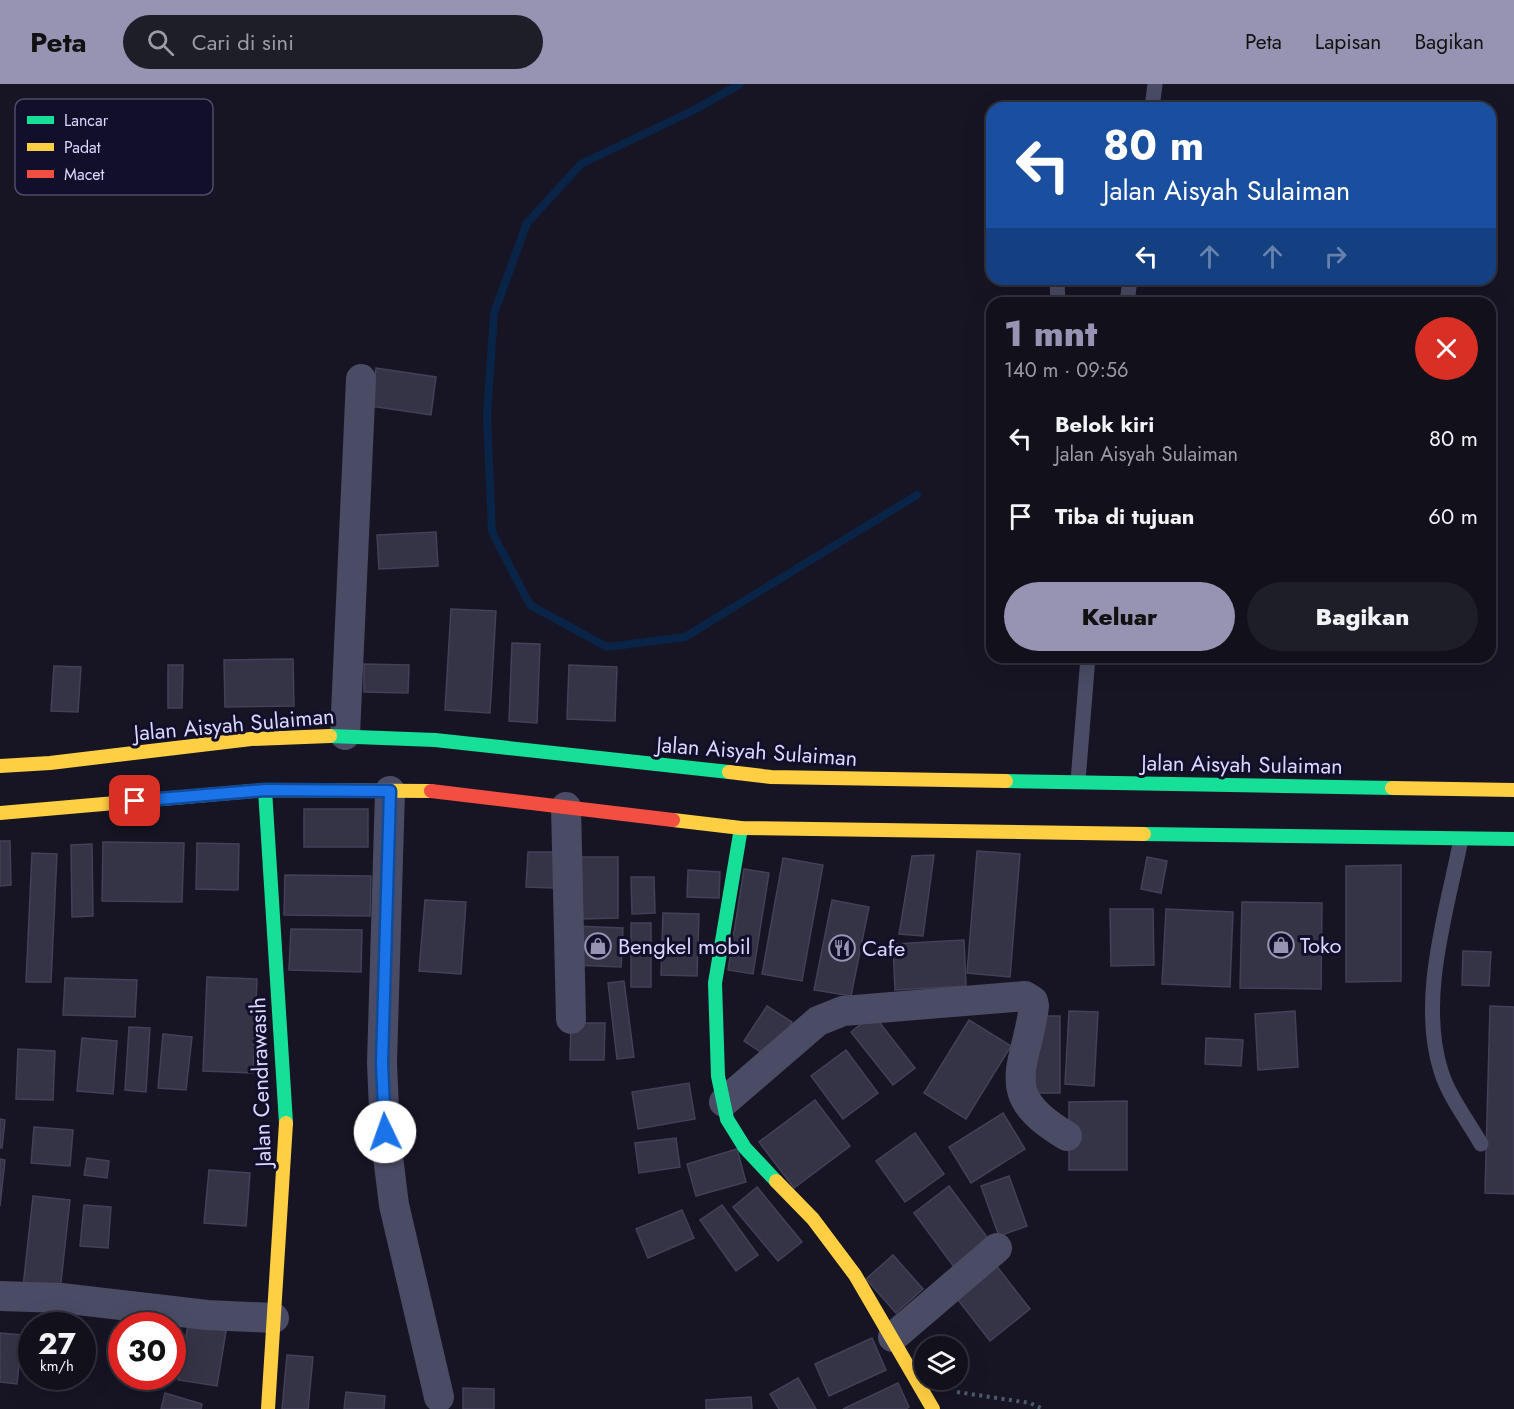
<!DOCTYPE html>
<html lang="id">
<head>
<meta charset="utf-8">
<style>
  :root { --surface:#11101b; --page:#1e1e28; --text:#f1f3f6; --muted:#9c9da3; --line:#30303a; --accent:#9694b2 }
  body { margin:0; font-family:Jost,sans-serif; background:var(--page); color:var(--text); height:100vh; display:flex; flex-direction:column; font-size:22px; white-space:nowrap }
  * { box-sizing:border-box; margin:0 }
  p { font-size:20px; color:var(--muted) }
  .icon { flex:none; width:33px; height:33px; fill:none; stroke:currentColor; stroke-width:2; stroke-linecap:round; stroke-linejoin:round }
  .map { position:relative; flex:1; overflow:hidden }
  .sheet { position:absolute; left:986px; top:213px; width:510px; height:366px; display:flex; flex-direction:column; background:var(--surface); border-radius:18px; box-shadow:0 6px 24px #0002,0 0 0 2px var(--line) }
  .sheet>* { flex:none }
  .hud { position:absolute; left:986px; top:18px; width:510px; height:183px; border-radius:18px; box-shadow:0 6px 24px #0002,0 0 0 2px var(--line); background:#1a4fa0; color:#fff; overflow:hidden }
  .buttons { position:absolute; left:914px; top:1252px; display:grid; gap:12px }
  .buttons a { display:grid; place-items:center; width:54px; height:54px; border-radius:50%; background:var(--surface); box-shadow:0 6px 24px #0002,0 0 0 2px var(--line); font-size:30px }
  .speed { position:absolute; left:18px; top:1228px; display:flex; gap:12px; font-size:30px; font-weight:700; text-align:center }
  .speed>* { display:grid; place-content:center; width:78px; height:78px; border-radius:50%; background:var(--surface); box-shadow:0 6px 24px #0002,0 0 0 2px var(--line); line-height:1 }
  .speed small { font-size:15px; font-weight:400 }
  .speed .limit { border:9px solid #d22; background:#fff; color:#111 }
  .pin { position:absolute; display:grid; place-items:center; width:51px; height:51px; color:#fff; margin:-26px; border-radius:12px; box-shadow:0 3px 9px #0006 }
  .me { position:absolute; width:66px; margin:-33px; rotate:357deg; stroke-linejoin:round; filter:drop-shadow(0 0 4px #0008) }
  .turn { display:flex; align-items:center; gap:21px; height:126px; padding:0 18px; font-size:27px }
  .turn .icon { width:78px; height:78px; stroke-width:2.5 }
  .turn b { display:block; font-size:42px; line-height:51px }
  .lanes { display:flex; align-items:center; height:57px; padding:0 18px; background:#0003; justify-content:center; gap:30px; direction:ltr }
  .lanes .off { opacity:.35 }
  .round { display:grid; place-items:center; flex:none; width:63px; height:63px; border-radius:32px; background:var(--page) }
  .summary { display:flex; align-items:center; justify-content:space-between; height:102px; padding:0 18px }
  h1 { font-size:36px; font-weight:800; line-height:45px; color:var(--accent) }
  .action { display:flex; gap:12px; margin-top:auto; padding:12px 18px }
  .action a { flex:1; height:69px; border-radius:36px; background:var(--accent); color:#111; font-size:24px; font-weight:800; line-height:69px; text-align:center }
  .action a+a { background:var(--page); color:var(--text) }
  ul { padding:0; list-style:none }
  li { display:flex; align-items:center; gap:18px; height:78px; padding:0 18px }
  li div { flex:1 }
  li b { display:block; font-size:22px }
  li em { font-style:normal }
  header { display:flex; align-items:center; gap:36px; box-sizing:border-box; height:84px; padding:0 30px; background:var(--accent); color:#111 }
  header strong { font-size:28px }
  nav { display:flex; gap:33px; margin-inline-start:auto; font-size:21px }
  .search { width:420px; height:54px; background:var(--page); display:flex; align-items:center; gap:15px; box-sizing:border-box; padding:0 21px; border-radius:33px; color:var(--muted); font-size:22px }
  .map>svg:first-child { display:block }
</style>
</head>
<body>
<header>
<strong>Peta</strong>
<div class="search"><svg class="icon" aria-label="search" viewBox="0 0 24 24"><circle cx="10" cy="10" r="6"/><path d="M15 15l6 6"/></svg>Cari di sini</div>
<nav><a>Peta</a><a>Lapisan</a><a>Bagikan</a></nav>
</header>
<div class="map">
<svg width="1514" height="1325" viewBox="0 0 1514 1325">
  <rect width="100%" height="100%" fill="#171524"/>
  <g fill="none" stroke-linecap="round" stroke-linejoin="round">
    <path stroke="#092447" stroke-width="8" d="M740 0 692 27 581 80 527 139 494 229 487 331 492 448 530 521 607 563 685 553 917 411"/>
  </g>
  <g fill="#353346" stroke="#434058" stroke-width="1.5">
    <path d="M376 284 436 293 431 331 371 322Z"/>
    <path d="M436 448 438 482 379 485 377 451Z"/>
    <path d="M451 525 496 527 490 629 445 626Z"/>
    <path d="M512 559 540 560 537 639 509 637Z"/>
    <path d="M293 575 294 622 225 623 224 576Z"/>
    <path d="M364 580 409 581 408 609 364 608Z"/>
    <path d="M168 581H183L182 624H168Z"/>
    <path d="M569 581 617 583 615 637 567 635Z"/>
    <path d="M54 582 81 583 78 628 51 627Z"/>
    <rect x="304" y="725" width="64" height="38"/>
    <path d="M0 757H10L11 801 0 802Z"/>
    <path d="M103 758 184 759 182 818 102 817Z"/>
    <path d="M197 759 239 760 238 806 196 805Z"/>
    <path d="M92 760 93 832 72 833 71 761Z"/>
    <path d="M977 767 1020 770 1010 893 967 889Z"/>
    <path d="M528 768H556L554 804 526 803Z"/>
    <path d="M32 769 57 770 51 898H26Z"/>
    <path d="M934 771 923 852 899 850 912 772Z"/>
    <path d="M581 773H618V834L581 835Z"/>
    <path d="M1147 773 1167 777 1161 809 1141 805Z"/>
    <path d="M783 774 823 781 802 897 762 890Z"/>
    <path d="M1401 781V897L1346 898V782Z"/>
    <path d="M744 785 769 789 753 890 728 886Z"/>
    <path d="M688 786 720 788 719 814 687 813Z"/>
    <path d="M285 791 371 792 370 832 284 831Z"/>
    <path d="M631 793H654L655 829 632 830Z"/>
    <path d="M425 816 466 818 461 890 419 887Z"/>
    <path d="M832 816 869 823 851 912 814 906Z"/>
    <path d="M1242 818 1322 819 1321 905 1240 904Z"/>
    <path d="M1110 825H1153L1154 881 1111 882Z"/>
    <path d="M1166 825 1233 828 1230 903 1162 900Z"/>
    <path d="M663 829 699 830 697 892 661 891Z"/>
    <rect x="631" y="839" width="20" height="64"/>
    <path d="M575 842 623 844 621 883 573 881Z"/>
    <path d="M291 845 362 846 361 888 289 886Z"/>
    <path d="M964 856 966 902 895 906 893 860Z"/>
    <path d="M1463 867 1491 868 1489 902 1462 901Z"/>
    <path d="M207 893 257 895 253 989 203 987Z"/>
    <path d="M65 894 137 896 135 933 63 931Z"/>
    <path d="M624 897 634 973 617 975 608 899Z"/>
    <path d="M767 922 792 938 770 974 744 957Z"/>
    <path d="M1490 922 1514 923V1110L1485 1109Z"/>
    <path d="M1069 927 1098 928 1094 1002 1065 1000Z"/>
    <path d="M1295 927 1298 983 1258 986 1255 930Z"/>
    <path d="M873 930 915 984 893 1001 851 948Z"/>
    <path d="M1036 932H1060V1009H1035Z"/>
    <path d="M969 936 1011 962 966 1035 924 1009Z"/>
    <path d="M571 939H605L604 976H570Z"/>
    <path d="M129 943 150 944 146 1008 125 1006Z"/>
    <path d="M163 950 192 953 186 1006 158 1004Z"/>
    <path d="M82 954 117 957 113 1010 77 1007Z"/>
    <path d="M1206 954 1243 956 1241 982 1205 980Z"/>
    <path d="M18 965 55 967 53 1016 16 1015Z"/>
    <path d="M846 966 878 1009 843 1035 811 992Z"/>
    <path d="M689 999 695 1035 638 1045 632 1008Z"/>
    <path d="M815 1016 850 1062 794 1104 759 1058Z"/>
    <path d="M1127 1017V1086H1069V1018Z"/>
    <path d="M1003 1029 1025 1065 971 1099 949 1063Z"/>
    <path d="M0 1035 5 1036 2 1064H0Z"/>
    <path d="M34 1043 73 1046 70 1082 31 1079Z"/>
    <path d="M915 1049 944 1090 905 1118 876 1077Z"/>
    <path d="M676 1054 680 1083 639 1089 635 1059Z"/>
    <path d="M737 1065 746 1098 696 1112 687 1080Z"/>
    <path d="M87 1074 109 1077 107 1094 84 1091Z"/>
    <path d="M0 1075 5 1076 0 1122Z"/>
    <path d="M209 1086 250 1089 246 1142 204 1139Z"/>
    <path d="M1009 1092 1027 1142 999 1152 981 1102Z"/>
    <path d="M949 1102 990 1157 954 1183 914 1129Z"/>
    <path d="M757 1103 802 1158 778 1177 733 1123Z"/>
    <path d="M33 1112 70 1116 60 1207 23 1203Z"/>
    <path d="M84 1121 111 1123 108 1164 80 1162Z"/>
    <path d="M722 1121 758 1171 736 1187 700 1136Z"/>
    <path d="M682 1126 694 1154 648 1174 636 1145Z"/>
    <path d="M893 1171 923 1205 896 1229 866 1195Z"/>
    <path d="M995 1180 1030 1225 990 1257 955 1212Z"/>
    <path d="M188 1241 226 1247 217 1302 178 1296Z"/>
    <path d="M0 1249 22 1251 17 1300 0 1298Z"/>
    <path d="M872 1254 886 1286 829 1312 815 1280Z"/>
    <path d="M287 1271 313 1273 308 1325H282Z"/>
    <path d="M798 1294 816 1325H779L770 1310Z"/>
    <path d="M898 1299 909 1323 906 1325H843Z"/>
    <path d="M463 1304 494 1305V1325H463Z"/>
    <path d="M346 1308 385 1312 384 1325H344Z"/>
    <path d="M165 1309 202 1320 201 1325H161Z"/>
    <path d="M751 1313 752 1325H706V1316Z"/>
  </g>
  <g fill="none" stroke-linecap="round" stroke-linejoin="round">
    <path stroke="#4a5c6b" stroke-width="4" stroke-dasharray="3 4.5" stroke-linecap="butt" d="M957 1308 1030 1319 1043 1325"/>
    <g stroke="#4a4b65" stroke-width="15">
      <path d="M1152 24 1155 0"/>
      <path d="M1057 195 1058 219"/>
      <path d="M1127 219 1130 195"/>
      <path d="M1078 697 1088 573"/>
      <path d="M1461 755C1447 827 1418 915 1441 987 1449 1013 1468 1037 1481 1060"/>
    </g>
    <g stroke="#4a4b65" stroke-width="30">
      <path d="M345 651 361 295"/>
      <path d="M390 707 382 979 385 1048 394 1121 439 1313"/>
      <path d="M566 723 571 935"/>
      <path d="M724 1018 818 937 843 927 1025 912 1033 917 1034 922C1026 985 995 1010 1067 1052"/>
      <path d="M0 1212 61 1214 207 1231 274 1234"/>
      <path d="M893 1253 997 1164"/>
    </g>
    <g stroke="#16e098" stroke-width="14">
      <path d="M330 652 435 656 729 688"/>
      <path d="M1006 697 1392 704"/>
      <path d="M265 706 286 1039"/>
      <path d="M741 744 715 899 718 992 727 1035 745 1064 776 1097"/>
      <path d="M1144 750 1514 755"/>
    </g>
    <g stroke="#ffcf43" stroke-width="14">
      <path d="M0 682 50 679 251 655 330 652"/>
      <path d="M729 688 771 693 1006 697"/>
      <path d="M1392 704 1514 706"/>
      <path d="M0 729 265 706 431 707"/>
      <path d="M673 736 741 744 1144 750"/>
      <path d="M776 1097 813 1135 855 1191 933 1325"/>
      <path d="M268 1325 286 1039"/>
    </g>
    <path stroke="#f24e42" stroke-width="14" d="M431 707 673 736"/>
  </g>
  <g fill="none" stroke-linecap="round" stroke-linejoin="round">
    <g stroke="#114b97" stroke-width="15">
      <path id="route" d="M135 717 265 706 390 707 382 979 385 1048"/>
    </g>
    <use href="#route" stroke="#1a73e8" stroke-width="10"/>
  </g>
  <defs>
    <g id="shop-ring" transform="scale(1.35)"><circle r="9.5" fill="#120f2a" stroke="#9694b2" stroke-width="1.5"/><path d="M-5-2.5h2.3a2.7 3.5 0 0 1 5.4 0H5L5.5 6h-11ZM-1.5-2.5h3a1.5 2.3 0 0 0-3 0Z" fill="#9694b2"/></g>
    <g id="restaurant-ring" transform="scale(1.35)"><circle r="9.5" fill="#120f2a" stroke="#9694b2" stroke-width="1.5"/><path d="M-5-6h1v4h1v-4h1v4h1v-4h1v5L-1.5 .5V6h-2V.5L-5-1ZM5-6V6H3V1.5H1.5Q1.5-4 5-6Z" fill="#9694b2"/></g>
  </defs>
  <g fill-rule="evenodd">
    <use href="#shop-ring" x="1281" y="861"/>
    <use href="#shop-ring" x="598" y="862"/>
    <use href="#restaurant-ring" x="842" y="864"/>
  </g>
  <g text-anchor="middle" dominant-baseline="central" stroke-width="6" stroke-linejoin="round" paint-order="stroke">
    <g font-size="22" fill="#dad8ff" stroke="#120f2a">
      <text transform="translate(234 640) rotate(-5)">Jalan Aisyah Sulaiman</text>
      <text transform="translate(757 667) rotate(4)">Jalan Aisyah Sulaiman</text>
      <text transform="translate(1242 680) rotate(1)">Jalan Aisyah Sulaiman</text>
      <text transform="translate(260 998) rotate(-92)">Jalan Cendrawasih</text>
    </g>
    <g font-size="22" fill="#dad8ff" stroke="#120f2a" text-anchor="start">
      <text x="1300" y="861">Toko</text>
      <text x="618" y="862">Bengkel mobil</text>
      <text x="862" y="864">Cafe</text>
    </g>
  </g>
  <rect x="15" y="15" width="198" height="96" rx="9" fill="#120f2a" stroke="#4e4b6a" stroke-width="1.5"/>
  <rect x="27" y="32" width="27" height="8" fill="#16e098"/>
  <rect x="27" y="59" width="27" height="8" fill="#ffcf43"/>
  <rect x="27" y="86" width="27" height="8" fill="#f24e42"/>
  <g font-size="16" fill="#dad8ff">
    <text x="64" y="42">Lancar</text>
    <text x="64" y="69">Padat</text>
    <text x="64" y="96">Macet</text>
  </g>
</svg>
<div class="buttons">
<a><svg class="icon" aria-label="layers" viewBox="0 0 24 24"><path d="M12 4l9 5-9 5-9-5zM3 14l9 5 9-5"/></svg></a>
</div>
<div class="speed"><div>27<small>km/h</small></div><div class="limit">30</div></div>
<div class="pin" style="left:135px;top:717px;background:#d93025"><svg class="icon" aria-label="arrive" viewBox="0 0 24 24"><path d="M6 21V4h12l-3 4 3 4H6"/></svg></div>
<svg class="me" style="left:385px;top:1048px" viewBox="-20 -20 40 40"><circle r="19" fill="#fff"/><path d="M0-13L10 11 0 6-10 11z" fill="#1a73e8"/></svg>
<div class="hud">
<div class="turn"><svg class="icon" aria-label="left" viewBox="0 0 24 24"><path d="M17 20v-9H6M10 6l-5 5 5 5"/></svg><div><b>80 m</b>Jalan Aisyah Sulaiman</div></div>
<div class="lanes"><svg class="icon" aria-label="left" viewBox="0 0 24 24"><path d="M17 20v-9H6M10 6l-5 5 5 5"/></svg><svg class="icon off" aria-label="ahead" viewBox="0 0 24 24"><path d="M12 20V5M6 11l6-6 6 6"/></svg><svg class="icon off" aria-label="ahead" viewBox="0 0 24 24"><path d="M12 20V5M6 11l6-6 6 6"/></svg><svg class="icon off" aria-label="right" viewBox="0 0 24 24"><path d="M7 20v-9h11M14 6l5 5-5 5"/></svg></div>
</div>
<section class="sheet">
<div class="summary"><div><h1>1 mnt</h1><p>140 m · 09:56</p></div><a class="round" style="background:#d93025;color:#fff"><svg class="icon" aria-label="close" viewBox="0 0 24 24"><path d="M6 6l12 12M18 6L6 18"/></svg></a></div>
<ul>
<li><svg class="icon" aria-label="left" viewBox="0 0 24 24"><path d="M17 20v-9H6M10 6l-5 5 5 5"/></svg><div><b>Belok kiri</b><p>Jalan Aisyah Sulaiman</p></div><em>80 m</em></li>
<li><svg class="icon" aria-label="arrive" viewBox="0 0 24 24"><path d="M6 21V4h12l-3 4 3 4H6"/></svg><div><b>Tiba di tujuan</b></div><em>60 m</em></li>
</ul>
<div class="action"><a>Keluar</a><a>Bagikan</a></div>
</section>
</div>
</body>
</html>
